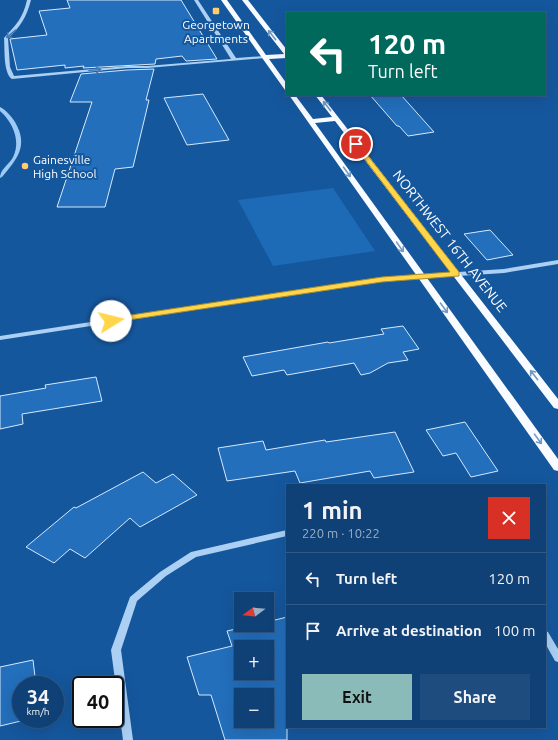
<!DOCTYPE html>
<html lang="en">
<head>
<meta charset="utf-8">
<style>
  :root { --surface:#104176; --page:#1e4c7e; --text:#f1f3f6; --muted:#9cafc5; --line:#305a88; --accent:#8bbbb9 }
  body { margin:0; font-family:Ubuntu,sans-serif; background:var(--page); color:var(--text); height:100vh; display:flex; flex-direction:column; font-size:15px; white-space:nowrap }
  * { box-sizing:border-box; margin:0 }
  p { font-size:13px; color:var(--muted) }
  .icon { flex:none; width:22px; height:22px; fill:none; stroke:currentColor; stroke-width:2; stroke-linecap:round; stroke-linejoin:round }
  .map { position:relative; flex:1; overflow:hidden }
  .panel { position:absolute; left:286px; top:484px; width:260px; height:244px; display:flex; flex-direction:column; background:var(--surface); border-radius:0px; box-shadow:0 4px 16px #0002,0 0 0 1px var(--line) }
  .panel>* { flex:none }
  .banner { position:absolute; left:286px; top:12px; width:260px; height:84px; border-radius:0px; box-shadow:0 4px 16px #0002,0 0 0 1px var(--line); background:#00695c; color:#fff; overflow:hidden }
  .needle { width:26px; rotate:254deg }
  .tools { position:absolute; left:234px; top:592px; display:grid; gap:8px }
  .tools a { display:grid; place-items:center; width:40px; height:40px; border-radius:0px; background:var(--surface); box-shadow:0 4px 16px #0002,0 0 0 1px var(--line); font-size:20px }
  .speed { position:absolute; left:12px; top:676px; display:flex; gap:8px; font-size:20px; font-weight:700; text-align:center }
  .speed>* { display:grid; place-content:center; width:52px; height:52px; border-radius:50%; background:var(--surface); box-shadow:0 4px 16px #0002,0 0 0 1px var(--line); line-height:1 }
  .speed small { font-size:10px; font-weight:400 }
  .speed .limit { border:2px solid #111; border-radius:6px; background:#fff; color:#111 }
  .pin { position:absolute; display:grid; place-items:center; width:34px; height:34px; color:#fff; margin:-17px; border:2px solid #fff; border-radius:50%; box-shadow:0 1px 4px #0007 }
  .me { position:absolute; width:44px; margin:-22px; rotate:81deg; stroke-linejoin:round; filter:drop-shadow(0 0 3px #0008) }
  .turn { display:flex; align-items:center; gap:14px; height:84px; padding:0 16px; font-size:18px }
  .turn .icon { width:52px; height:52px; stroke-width:2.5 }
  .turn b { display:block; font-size:28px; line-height:34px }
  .round { display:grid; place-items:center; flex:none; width:42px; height:42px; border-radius:0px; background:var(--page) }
  .headline { display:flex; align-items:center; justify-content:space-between; height:68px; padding:0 16px }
  h1 { font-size:24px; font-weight:700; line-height:30px }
  .action { display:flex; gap:8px; margin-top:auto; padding:8px 16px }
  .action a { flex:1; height:46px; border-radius:0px; background:var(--accent); color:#111; font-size:16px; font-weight:700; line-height:46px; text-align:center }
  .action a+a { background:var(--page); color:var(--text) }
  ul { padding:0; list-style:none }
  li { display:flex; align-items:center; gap:12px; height:52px; padding:0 16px; border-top:1px solid var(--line) }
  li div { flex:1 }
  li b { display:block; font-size:15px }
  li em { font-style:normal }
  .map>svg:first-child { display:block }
</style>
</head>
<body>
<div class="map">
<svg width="558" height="740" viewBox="0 0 558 740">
  <rect width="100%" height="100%" fill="#15579d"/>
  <path fill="#1d6ab7" d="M333 188 375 251 273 266 238 200Z"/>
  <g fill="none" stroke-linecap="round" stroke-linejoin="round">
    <path fill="#9ecbf6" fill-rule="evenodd" d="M0 107C6 110 11 116 15 122 29 146 17 159 2 177L0 178C0 170 7 166 12 159 22 143 13 122 0 111Z"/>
  </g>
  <g fill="#236fbc" stroke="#d4e9fd" fill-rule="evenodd">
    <path d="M67 0H181L217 59 186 61 182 56 156 59 155 64 83 68 84 66 65 68V65L17 70 10 39 47 35 39 11 70 8Z"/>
    <path d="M154 69 146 100H149L133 167 115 169 105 207H57L92 102H70L81 74 127 70Z"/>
    <path d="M203 94 229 140 187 145 164 98Z"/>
    <path d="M370 95H401L434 132 408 136 399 126H397Z"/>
    <path d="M490 230 513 255 487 260 464 234Z"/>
    <path d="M403 326 419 349 403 352 408 360 388 363 370 373 361 375 354 363 287 375 284 370 252 376 243 357 328 342 329 343 384 334 381 329Z"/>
    <path d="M96 377 102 401 22 414 23 424 0 429V396L46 388 45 385Z"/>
    <path d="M465 422 498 471 471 477 456 453 443 456 426 430Z"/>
    <path d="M395 432 414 472 374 478 370 471 300 483 295 471 227 481 218 448 263 441 266 450 325 440 326 442Z"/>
    <path d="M143 472 156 483 173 474 197 495 140 527 130 518 85 558 70 549 54 563 26 547 74 507 76 508Z"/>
    <path d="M287 617V740H225L211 695H199L187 657 232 646 227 631 253 625H267V622ZM241 647H267V673H241ZM241 695H267V721H241Z"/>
    <path d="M33 660 36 685H21V721L0 726V667Z"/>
  </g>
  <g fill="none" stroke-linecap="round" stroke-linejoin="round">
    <g fill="#abd0f3" fill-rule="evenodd">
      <path d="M27 0H31C27 16 20 28 8 38L10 67 14 76 127 66H147L231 59 194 0H198L236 58 265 56 267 57 265 58 147 68H127L12 79C3 73 5 49 4 38 16 25 23 18 27 0Z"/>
      <path d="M558 260V264L504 273 382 281 0 340V336L382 277 504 269Z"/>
      <path d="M287 530V536L196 557 166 576 137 601 121 650 133 740H123L111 650 130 597 160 572 191 552Z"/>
      <path d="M545 631 548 632 558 649V662L555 661 545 643Z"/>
    </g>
    <g fill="#f8fbff" fill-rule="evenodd">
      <path d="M221 0H227L266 55 284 54 242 0H248L287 50V58L269 59 287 84V91L285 90Z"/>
      <path d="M289 95H295L313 119 332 117 315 95H321L558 399V409L554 408 335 121 315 123 558 459V471L554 470Z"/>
    </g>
  </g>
  <defs><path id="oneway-shaft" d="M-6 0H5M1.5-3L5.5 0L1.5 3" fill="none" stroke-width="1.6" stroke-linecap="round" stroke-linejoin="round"/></defs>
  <g stroke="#427bb7">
    <use href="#oneway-shaft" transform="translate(11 34) rotate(140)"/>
    <use href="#oneway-shaft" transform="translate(95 70) rotate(-5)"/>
  </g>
  <g stroke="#7099c4">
    <use href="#oneway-shaft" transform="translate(272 35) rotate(-128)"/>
    <use href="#oneway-shaft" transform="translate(327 106) rotate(-128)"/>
    <use href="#oneway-shaft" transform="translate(347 172) rotate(54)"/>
    <use href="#oneway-shaft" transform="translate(400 247) rotate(55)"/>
    <use href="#oneway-shaft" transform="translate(444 308) rotate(54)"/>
    <use href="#oneway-shaft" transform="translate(534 375) rotate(-128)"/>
    <use href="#oneway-shaft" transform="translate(538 439) rotate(54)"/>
  </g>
  <path fill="#ffd54a" stroke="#a68a30" d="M354 143H358L459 272V276L382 282 108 323 106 321 111 318 382 277 450 272 354 145Z"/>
  <g fill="#ffcd6e" stroke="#15579d" stroke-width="1.5">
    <rect x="212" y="7" width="8" height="8" rx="2"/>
    <circle cx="25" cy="166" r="4"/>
  </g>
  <g text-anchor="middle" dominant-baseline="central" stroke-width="4" stroke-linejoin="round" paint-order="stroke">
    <g font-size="12" fill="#fff" stroke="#15579d">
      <text x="216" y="24">Georgetown<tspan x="216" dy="14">Apartments</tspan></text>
      <text x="33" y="159" text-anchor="start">Gainesville<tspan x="33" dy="14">High School</tspan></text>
    </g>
    <g font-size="14" fill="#fff" stroke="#15579d">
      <text transform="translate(450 241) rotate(52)">NORTHWEST 16TH AVENUE</text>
    </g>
  </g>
</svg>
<div class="tools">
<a><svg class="needle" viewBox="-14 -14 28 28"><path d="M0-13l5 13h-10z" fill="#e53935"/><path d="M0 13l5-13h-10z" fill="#9cafc5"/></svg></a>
<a>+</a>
<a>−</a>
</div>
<div class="speed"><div>34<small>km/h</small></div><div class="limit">40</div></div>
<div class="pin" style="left:356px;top:144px;background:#d93025"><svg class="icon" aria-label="arrive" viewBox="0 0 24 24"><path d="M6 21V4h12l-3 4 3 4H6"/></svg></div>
<svg class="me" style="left:111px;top:321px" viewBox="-20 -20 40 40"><circle r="19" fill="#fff"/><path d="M0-13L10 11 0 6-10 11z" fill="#ffd54a"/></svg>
<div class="banner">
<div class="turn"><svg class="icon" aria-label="left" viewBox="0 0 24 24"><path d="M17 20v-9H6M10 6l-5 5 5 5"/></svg><div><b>120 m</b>Turn left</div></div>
</div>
<section class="panel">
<div class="headline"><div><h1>1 min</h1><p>220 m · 10:22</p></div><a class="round" style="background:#d93025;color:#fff"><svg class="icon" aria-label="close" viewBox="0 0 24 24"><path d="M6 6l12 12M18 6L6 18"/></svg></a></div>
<ul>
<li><svg class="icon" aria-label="left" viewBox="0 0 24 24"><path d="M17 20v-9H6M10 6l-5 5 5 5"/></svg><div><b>Turn left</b></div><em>120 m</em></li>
<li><svg class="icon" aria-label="arrive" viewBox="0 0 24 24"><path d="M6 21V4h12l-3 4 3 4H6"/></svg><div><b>Arrive at destination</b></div><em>100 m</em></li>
</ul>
<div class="action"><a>Exit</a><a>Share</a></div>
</section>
</div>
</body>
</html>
